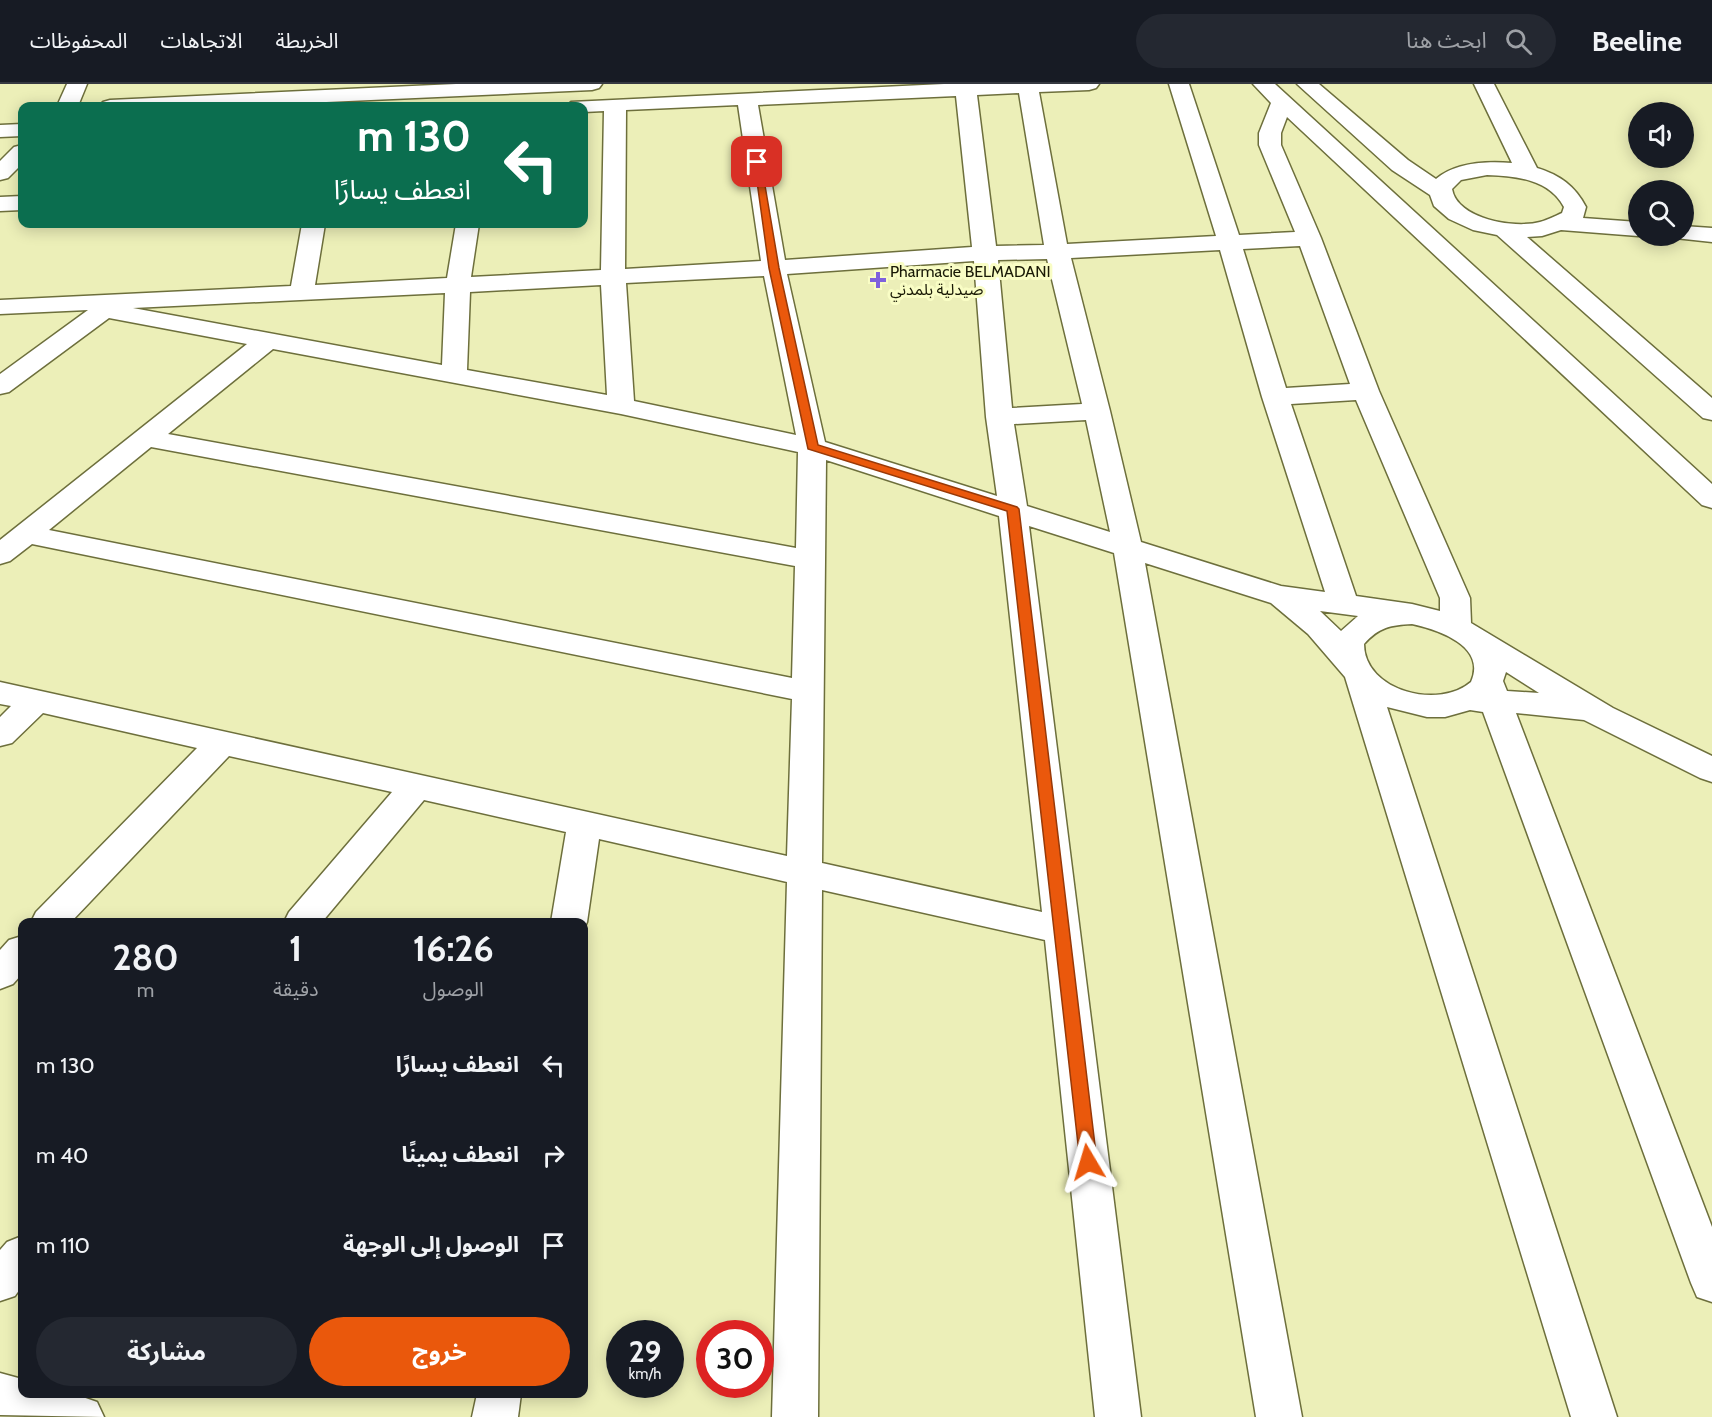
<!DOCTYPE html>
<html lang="ar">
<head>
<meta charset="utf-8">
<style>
  :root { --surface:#171b24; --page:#242831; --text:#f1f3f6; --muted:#9ea1a6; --line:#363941; --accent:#ea580c }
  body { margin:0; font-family:Cabin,"Noto Sans Arabic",sans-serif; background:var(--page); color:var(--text); direction:rtl; height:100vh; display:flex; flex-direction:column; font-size:22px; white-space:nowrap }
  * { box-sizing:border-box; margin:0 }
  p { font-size:20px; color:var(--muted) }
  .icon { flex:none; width:33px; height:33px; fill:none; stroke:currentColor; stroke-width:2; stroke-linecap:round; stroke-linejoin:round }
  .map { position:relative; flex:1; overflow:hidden; direction:ltr }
  .panel { position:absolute; left:18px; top:834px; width:570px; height:480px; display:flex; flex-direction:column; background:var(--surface); border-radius:12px; box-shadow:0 3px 15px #0003; direction:rtl }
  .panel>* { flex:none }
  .banner { position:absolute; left:18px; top:18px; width:570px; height:126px; border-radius:12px; box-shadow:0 3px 15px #0003; direction:rtl; background:#0b6e4f; color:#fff; overflow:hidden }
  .tools { position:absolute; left:1628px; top:18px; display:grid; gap:12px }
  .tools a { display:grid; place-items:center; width:66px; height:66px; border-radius:50%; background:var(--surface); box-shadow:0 3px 15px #0003; font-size:30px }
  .speed { position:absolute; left:606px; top:1236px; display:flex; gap:12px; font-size:30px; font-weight:700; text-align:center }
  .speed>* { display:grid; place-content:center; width:78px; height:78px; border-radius:50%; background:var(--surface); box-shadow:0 3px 15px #0003; line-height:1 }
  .speed small { font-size:15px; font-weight:400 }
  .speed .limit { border:9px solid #d22; background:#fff; color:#111 }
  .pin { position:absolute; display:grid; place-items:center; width:51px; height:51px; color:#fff; margin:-26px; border-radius:12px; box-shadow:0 3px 9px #0006 }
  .me { position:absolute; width:66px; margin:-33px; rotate:353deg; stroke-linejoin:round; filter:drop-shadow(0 0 4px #0008) }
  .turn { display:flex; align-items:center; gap:21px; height:126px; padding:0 18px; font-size:27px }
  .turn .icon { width:78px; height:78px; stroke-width:2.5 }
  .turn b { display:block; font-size:42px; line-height:51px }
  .eta { display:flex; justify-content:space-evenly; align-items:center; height:102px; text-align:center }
  .eta b { font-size:36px; font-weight:700; line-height:42px }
  .action { display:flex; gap:12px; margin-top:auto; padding:12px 18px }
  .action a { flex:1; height:69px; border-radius:36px; background:var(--accent); color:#fff; font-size:24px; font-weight:700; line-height:69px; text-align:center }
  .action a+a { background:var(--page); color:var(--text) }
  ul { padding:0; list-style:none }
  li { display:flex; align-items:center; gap:18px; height:90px; padding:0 18px }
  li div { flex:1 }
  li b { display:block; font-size:22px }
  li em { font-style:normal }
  header { display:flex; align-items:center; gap:36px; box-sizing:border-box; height:84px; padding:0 30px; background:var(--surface); border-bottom:2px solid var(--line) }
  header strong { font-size:28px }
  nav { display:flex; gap:33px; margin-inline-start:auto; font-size:21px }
  .search { width:420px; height:54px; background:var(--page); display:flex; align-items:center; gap:15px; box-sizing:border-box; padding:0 21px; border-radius:33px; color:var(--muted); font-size:22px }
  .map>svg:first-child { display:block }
</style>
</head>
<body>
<header>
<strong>Beeline</strong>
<div class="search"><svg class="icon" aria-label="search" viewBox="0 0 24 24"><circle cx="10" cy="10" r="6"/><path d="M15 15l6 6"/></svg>ابحث هنا</div>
<nav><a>الخريطة</a><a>الاتجاهات</a><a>المحفوظات</a></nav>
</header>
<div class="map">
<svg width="1712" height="1333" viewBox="0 0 1712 1333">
  <rect width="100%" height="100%" fill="#ecefb8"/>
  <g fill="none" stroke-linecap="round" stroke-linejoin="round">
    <g stroke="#6d6f3c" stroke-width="3">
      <g id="minor">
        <path d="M67 0H87L78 22H57Z"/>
        <path d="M456 0H602L599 4 592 6 237 22H99L103 18 110 16Z"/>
        <path d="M944 0H1099L1096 4 1089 6 1039 8 1067 160 1216 152 1169 0H1189L1239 151 1295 148 1259 61V49L1271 19 1253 0H1275L1712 400V424L1702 421 1287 33 1281 49V61L1321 154 1379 307 1470 514 1471 539 1613 624 1712 672V698L1700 694 1584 636 1516 629 1712 1143V1218L1697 1213 1691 1199 1483 628 1470 626 1445 633H1427L1387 623 1617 1333H1571L1345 593 1308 550 1271 519 1145 479 1302 1333H1256L1114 469 1029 442 1141 1333H1095L1045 856 822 806 818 1333H772L787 798 599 755 587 838 584 845V838H551L566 748 424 716 322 838H284L289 828 392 708 229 672 71 838H31L36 828 197 664 43 629 12 659 0 662V633L11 622 0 620V598L787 772 792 615 32 460 10 477 0 480V456L247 260 109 234 9 308 0 310V290L88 226 0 230V216L291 202 302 140H325L315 201 447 194 456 140H479L471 193 601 186 604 27 584 28V22H568L571 18ZM1019 9 1044 161 996 162 977 11ZM956 12 972 163 785 176 758 21ZM738 21 761 177 625 185 626 26ZM1300 162 1350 300 1286 304 1243 165ZM1220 166 1262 313 1325 508 1281 502 1141 458 1110 327 1071 174ZM1047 175 1082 320 1012 324 998 176ZM974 177 986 333 997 412 825 358 787 190ZM764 192 796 351 634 317 626 199ZM601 201 607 311 467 286 470 208ZM445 209 442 281 133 224ZM273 265 621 330 798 368 796 464 168 350ZM1356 316 1440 514V527L1412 520 1356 512 1291 320ZM1086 336 1110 448 1027 422 1014 340ZM151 363 795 482 792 594 49 446ZM826 376 999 432 1042 828 822 779ZM1320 527 1358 532 1341 547ZM1412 540C1439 546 1487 562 1471 598 1439 626 1364 607 1364 560 1379 543 1391 541 1412 540ZM1506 588 1539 609 1507 607 1503 597Z"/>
        <path d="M1297 0H1319L1408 76 1436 95C1456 78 1487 77 1512 79L1474 0H1494L1537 84C1560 91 1575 102 1586 123L1583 134 1638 138V152H1640H1638L1561 146 1542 152 1527 153 1712 314V336L1703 334 1497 151 1473 146 1449 135 1434 122 1430 111 1392 86ZM1487 91C1516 92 1549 95 1564 123L1562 129C1555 132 1547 136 1540 138 1514 145 1457 135 1452 105L1461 96Z"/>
        <path d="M22 40V52L0 53V41Z"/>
        <path d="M22 61V80L8 94 0 96V77L14 63Z"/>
        <path d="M22 112V126L0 127V113Z"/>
        <path d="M1683 142 1712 144V158L1675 154 1673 152H1683Z"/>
        <path d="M22 852V890L13 900 0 905V866L9 856Z"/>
        <path d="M22 1152V1202L15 1212 0 1217V1166L7 1158Z"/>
        <path d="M0 1289 22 1295V1310H74L97 1318 104 1333 0 1331Z"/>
        <path d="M477 1310H521L518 1333H472Z"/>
      </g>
    </g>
    <use href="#minor" fill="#fff" fill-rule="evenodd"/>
  </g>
  <path fill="#ea580c" stroke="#983908" stroke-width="1.5" d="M754 76 761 78 779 184 818 361 1017 423 1019 425 1097 1078 1094 1083 1088 1085 1082 1083 1080 1078 1007 427 808 365 769 184Z"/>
  <path fill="#7f62dd" stroke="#f9fdc5" stroke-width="2" d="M875 187h6v6h6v6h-6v6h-6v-6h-6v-6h6z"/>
  <g text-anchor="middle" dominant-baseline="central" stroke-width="6" stroke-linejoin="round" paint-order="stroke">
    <g font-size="16" fill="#1a1a06" stroke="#f9fdc5" text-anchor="start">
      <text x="890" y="187">Pharmacie BELMADANI<tspan x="890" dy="18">صيدلية بلمدني</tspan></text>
    </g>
  </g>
</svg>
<div class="tools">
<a><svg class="icon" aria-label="sound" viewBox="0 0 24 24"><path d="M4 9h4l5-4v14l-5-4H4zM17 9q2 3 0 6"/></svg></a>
<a><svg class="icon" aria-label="search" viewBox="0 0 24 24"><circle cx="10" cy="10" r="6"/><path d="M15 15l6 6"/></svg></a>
</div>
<div class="speed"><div>29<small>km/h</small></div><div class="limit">30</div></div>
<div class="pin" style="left:757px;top:78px;background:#d93025"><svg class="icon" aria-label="arrive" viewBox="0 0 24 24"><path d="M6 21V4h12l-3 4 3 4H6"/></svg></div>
<svg class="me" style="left:1088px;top:1078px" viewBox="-20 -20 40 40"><path d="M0-17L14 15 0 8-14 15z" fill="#ea580c" stroke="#fff" stroke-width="4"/></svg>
<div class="banner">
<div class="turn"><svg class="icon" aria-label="left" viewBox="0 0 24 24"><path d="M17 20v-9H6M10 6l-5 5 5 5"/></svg><div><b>130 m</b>انعطف يسارًا</div></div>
</div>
<section class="panel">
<div class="eta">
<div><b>16:26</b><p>الوصول</p></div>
<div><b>1</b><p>دقيقة</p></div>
<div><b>280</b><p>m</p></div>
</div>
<ul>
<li><svg class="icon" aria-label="left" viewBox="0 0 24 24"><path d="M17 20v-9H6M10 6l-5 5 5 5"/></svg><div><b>انعطف يسارًا</b></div><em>130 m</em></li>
<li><svg class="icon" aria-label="right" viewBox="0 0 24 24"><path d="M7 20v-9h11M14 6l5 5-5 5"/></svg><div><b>انعطف يمينًا</b></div><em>40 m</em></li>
<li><svg class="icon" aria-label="arrive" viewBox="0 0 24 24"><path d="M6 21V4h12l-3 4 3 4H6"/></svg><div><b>الوصول إلى الوجهة</b></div><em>110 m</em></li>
</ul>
<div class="action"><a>خروج</a><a>مشاركة</a></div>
</section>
</div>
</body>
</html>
